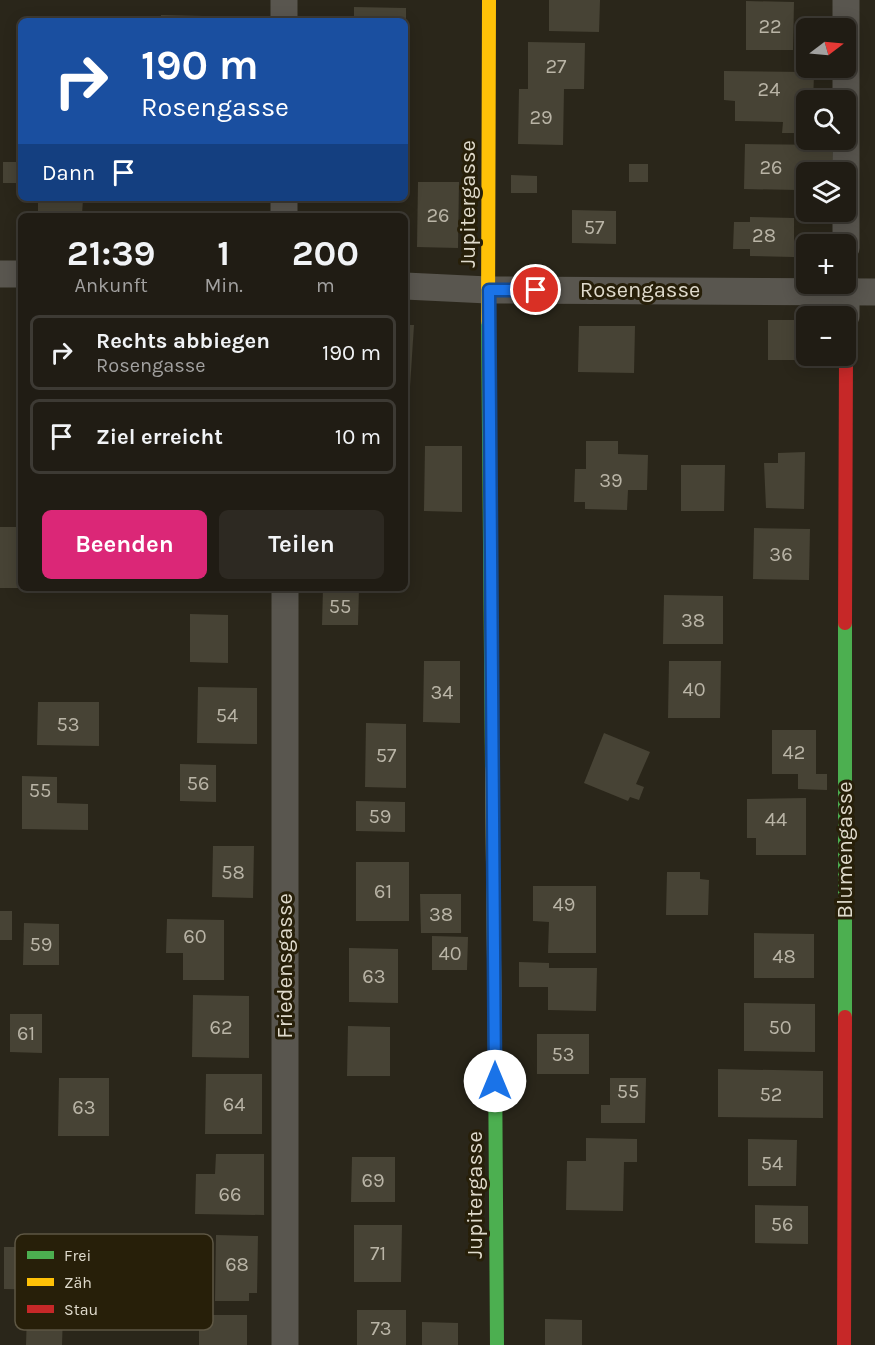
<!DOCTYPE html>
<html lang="de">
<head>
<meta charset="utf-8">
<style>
  :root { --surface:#201c14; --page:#2d2922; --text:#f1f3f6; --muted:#a2a1a0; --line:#3d3a34; --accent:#db2777 }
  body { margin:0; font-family:Karla,sans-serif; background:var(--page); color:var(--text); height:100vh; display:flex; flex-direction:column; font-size:22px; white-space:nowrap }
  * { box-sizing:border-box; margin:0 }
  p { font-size:20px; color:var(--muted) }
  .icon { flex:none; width:33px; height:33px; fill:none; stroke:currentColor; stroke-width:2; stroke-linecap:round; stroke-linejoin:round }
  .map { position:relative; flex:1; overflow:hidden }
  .details { position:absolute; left:18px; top:213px; width:390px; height:378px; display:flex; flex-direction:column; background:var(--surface); border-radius:9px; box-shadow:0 3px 15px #0003,0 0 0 2px var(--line) }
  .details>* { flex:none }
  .guide { position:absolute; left:18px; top:18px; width:390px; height:183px; border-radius:9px; box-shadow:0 3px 15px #0003,0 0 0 2px var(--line); background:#1a4fa0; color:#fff; overflow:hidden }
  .needle { width:39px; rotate:74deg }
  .tools { position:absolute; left:796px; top:18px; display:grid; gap:12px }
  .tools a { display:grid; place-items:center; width:60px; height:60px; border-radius:9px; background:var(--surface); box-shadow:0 3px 15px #0003,0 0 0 2px var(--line); font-size:30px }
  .pin { position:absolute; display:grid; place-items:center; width:51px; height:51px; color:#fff; margin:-26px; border:3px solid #fff; border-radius:50%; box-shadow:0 2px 6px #0007 }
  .me { position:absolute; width:66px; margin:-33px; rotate:0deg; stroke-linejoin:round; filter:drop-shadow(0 0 4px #0008) }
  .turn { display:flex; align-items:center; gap:21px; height:126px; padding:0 24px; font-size:27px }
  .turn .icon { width:78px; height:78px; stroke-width:2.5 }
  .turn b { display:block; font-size:42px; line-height:51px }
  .then { display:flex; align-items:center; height:57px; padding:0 24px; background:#0003; gap:12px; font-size:22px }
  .eta { display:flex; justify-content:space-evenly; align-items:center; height:102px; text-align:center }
  .eta b { font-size:36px; font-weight:700; line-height:42px }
  .cta { display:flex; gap:12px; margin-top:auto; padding:12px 24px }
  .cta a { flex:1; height:69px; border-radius:9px; background:var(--accent); color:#fff; font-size:24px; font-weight:700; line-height:69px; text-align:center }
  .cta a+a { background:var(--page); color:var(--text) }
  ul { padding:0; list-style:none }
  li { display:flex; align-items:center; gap:18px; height:75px; margin:0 12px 9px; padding:0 12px; border:3px solid var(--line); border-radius:9px }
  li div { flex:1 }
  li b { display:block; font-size:22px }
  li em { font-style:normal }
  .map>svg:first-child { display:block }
</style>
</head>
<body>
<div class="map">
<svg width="875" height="1345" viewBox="0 0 875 1345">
  <rect width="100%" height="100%" fill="#2a261a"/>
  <g fill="#474335">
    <path d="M549 0H600L599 32 549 31Z"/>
    <path d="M746 1 794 2 793 50H746Z"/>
    <path d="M354 7 406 8V21H354Z"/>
    <path d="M161 15 204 16V21H161Z"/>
    <path d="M528 42 585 43 584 89H564L563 145 518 144 519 89H528Z"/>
    <path d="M805 68H831V77L814 76 813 100H807V133H782L783 122 735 121V101L724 100V71L805 72Z"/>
    <path d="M745 144 832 145 833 167 797 166V190L744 189Z"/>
    <rect x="3" y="162" width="18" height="21"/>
    <rect x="629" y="164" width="19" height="18"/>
    <path d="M511 175 537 176V193H511Z"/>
    <path d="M418 182H459L458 248 417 247Z"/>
    <path d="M38 198H83L82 216H38Z"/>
    <path d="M572 210 616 211V244L572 243Z"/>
    <path d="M750 217 794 218V257L750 256V249H733L734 222H750Z"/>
    <path d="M768 320H807V356H819V360H768Z"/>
    <path d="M405 325H414L410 387H405Z"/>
    <path d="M579 326H635L634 373 578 372Z"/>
    <path d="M586 441H618V454L648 455 647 490H628L627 510 585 509V502H574L575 469H586Z"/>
    <path d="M425 446H462V512L424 511Z"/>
    <path d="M805 452 804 509 766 508 764 463H778V453Z"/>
    <path d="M18 454H21V505H17Z"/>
    <path d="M681 465H725L724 511H681Z"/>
    <rect x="0" y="527" width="21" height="61"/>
    <path d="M754 528 810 529 809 580 753 579Z"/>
    <path d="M323 588H359L358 625H322Z"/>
    <path d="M664 595 723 596V644H663Z"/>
    <path d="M190 614 228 615V663L190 662Z"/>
    <path d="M424 661H460V723L423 722Z"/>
    <path d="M669 661H721L720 718H668Z"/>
    <path d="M198 687 257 688V744L197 743Z"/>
    <path d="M38 702H99V746L37 745Z"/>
    <path d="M366 723 406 724V788L365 787Z"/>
    <path d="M772 730H816V774H827V790L798 789V774H772Z"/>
    <path d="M604 733 650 752 636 784 644 787 639 800 630 797 628 801 584 783Z"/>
    <path d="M180 764 216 765V802L180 801Z"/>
    <path d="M22 776 57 777V803L88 804V830L22 829Z"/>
    <path d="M806 798V855H756V838H747V799Z"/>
    <path d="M356 801 405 802V832L356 831Z"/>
    <path d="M213 846H254L253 898 212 897Z"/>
    <rect x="356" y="862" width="53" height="59"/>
    <path d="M667 872H700V879L709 880 708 915H666Z"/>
    <path d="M533 886H596V953H548L549 922 533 921Z"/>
    <path d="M420 894H461V933H421Z"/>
    <rect x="0" y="911" width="12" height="29"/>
    <path d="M167 919 224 920V980H183V953H166Z"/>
    <path d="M24 923 59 924V965H23Z"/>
    <path d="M754 933 814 934V978H754Z"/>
    <path d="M432 936 468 937 467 970H432Z"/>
    <path d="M349 948 398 949V1003L349 1002Z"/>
    <path d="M519 962 549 963V968H597L596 1011 548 1010V987H519Z"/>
    <path d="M193 995 249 996V1058L192 1057Z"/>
    <path d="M744 1003 815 1004V1052L744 1051Z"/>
    <path d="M10 1014H42V1053L10 1052Z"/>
    <path d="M348 1026 390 1027V1076H347Z"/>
    <rect x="537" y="1034" width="52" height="40"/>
    <path d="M718 1069 823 1071V1118L718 1117Z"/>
    <path d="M206 1074H262V1134H205Z"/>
    <path d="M59 1078H109V1136H58Z"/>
    <path d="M610 1078H646L645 1123H601V1105H610Z"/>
    <path d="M586 1138 637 1139V1162H624L623 1211 566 1210 567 1161H586Z"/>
    <path d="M748 1139 797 1140 796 1186H748Z"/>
    <path d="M216 1154H264V1215L195 1214 196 1174H215Z"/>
    <path d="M352 1157H395V1202H351Z"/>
    <path d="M755 1205 808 1206V1244L755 1243Z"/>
    <path d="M354 1225H402L401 1282H354Z"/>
    <path d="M216 1235 258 1236 257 1293H249V1301H215Z"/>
    <path d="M17 1237H43V1248H54V1290L4 1289V1247H17Z"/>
    <rect x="357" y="1310" width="49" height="35"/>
    <path d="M27 1315H63L62 1345H26Z"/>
    <rect x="199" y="1315" width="48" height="30"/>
    <path d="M545 1319 582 1320V1345H545Z"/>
    <path d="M422 1322 458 1323V1345H422Z"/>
  </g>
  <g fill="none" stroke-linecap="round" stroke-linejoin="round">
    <g stroke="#59564f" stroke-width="27">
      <path d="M284 0V21"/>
      <path d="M284 198V216"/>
      <path d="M846 248V0"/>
      <path d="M0 274H21"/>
      <path d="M405 286 488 290 875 292"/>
      <path d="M846 316V284"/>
      <path d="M285 588V1345"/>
    </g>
    <g stroke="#4caf50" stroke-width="14">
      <path d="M488 321 492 770"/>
      <path d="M845 1017V623"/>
      <path d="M495 1053 497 1345"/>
    </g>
    <g stroke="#ffc107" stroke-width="14">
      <path d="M488 321 489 0"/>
      <path d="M492 770 495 1053"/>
    </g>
    <g stroke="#c62828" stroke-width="14">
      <path d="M845 623 846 356"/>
      <path d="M844 1345 845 1017"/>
    </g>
  </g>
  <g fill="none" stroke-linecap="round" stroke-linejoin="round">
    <g stroke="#114b97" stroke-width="15">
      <path id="route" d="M495 1081 489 290H536"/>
    </g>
    <use href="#route" stroke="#1a73e8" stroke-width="10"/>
  </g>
  <g text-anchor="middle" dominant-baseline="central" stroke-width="6" stroke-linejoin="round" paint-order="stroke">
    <g font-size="20" fill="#b9b4a6">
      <text x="770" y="26">22</text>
      <text x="556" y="66">27</text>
      <text x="769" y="89">24</text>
      <text x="541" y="117">29</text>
      <text x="771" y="167">26</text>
      <text x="438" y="215">26</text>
      <text x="594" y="227">57</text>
      <text x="764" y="235">28</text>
      <text x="611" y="480">39</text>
      <text x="781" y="554">36</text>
      <text x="340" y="606">55</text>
      <text x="693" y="620">38</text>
      <text x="694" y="689">40</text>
      <text x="442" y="692">34</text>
      <text x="227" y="715">54</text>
      <text x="68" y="724">53</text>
      <text x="794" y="752">42</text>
      <text x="386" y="755">57</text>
      <text x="198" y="783">56</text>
      <text x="40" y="790">55</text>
      <text x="380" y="816">59</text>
      <text x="776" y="819">44</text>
      <text x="233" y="872">58</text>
      <text x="383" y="891">61</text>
      <text x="564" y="904">49</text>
      <text x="441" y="914">38</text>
      <text x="195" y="936">60</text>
      <text x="41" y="944">59</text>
      <text x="450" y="953">40</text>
      <text x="784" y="956">48</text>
      <text x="374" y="976">63</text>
      <text x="221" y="1027">62</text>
      <text x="780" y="1027">50</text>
      <text x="26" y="1033">61</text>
      <text x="563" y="1054">53</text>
      <text x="628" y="1091">55</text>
      <text x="771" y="1094">52</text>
      <text x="234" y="1104">64</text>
      <text x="84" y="1107">63</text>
      <text x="772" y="1163">54</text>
      <text x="373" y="1180">69</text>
      <text x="230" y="1194">66</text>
      <text x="782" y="1224">56</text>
      <text x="378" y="1253">71</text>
      <text x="237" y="1264">68</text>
      <text x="381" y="1328">73</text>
    </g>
    <g font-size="22" fill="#dfdacc" stroke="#271f09">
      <text transform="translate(468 204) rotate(-90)">Jupitergasse</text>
      <text x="640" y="290">Rosengasse</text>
      <text transform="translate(845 850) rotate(-90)">Blumengasse</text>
      <text transform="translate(285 966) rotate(-90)">Friedensgasse</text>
      <text transform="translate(475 1195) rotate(-90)">Jupitergasse</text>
    </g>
  </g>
  <rect x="15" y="1234" width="198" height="96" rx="9" fill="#271f09" stroke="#5e5744" stroke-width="1.5"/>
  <rect x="27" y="1251" width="27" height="8" fill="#4caf50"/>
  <rect x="27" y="1278" width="27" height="8" fill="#ffc107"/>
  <rect x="27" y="1305" width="27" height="8" fill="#c62828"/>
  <g font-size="16" fill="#dfdacc">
    <text x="64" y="1261">Frei</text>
    <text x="64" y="1288">Zäh</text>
    <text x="64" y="1315">Stau</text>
  </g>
</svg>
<div class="tools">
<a><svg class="needle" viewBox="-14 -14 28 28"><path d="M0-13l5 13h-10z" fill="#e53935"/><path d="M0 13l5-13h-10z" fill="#a2a1a0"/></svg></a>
<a><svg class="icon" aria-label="search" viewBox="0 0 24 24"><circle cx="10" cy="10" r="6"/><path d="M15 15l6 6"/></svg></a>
<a><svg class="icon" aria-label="layers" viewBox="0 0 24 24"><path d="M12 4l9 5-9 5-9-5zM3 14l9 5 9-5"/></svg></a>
<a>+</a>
<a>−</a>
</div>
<div class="pin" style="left:536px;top:290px;background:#d93025"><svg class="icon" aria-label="arrive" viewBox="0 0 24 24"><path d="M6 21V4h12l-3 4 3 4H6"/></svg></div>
<svg class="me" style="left:495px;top:1081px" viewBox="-20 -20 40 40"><circle r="19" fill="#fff"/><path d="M0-13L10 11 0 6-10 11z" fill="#1a73e8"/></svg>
<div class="guide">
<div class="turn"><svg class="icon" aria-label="right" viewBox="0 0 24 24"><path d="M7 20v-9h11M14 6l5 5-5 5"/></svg><div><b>190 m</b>Rosengasse</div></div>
<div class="then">Dann<svg class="icon" aria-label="arrive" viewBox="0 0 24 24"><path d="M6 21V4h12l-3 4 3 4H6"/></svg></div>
</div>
<section class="details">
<div class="eta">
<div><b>21:39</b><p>Ankunft</p></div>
<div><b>1</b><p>Min.</p></div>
<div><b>200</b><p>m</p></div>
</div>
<ul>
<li><svg class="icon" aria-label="right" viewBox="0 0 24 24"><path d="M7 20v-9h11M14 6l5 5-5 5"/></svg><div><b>Rechts abbiegen</b><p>Rosengasse</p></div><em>190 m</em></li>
<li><svg class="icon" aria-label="arrive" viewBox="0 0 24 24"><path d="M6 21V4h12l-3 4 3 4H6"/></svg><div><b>Ziel erreicht</b></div><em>10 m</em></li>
</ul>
<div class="cta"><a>Beenden</a><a>Teilen</a></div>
</section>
</div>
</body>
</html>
